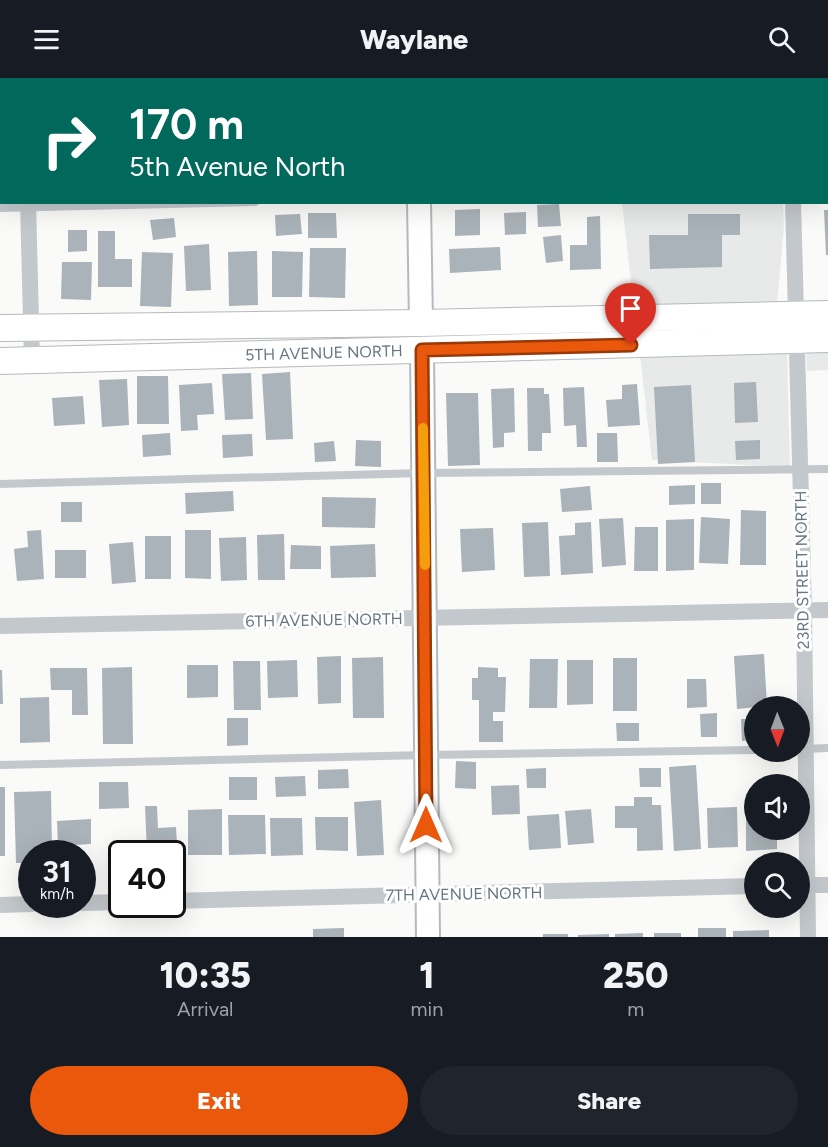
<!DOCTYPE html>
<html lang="en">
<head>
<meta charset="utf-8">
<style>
  :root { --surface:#171b24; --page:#20242c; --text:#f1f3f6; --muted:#9ea1a6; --accent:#ea580c }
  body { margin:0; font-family:Figtree,sans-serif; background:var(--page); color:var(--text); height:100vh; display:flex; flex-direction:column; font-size:22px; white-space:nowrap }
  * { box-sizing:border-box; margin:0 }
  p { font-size:20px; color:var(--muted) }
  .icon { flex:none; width:33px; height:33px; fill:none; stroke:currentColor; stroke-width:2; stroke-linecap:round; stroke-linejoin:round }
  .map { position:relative; height:859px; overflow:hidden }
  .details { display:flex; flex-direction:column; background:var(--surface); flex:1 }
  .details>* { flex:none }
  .hud { position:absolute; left:0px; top:0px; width:828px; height:126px; box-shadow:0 6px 24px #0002; background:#00695c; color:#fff; overflow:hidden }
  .needle { width:39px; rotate:179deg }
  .tools { position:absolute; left:744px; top:618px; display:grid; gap:12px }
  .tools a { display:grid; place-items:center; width:66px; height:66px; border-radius:50%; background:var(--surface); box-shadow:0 6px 24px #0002; font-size:30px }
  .speed { position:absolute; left:18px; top:762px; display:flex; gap:12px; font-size:30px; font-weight:700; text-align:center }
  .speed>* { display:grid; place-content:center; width:78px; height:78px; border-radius:50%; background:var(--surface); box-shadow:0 6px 24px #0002; line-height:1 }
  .speed small { font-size:15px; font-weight:400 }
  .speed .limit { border:3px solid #111; border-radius:9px; background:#fff; color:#111 }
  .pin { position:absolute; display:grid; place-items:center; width:51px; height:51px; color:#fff; margin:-62px -26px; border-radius:50% 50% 50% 0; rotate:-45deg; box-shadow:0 0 6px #0007 }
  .pin .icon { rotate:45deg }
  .me { position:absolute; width:66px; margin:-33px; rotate:0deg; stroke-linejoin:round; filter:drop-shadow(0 0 4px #0008) }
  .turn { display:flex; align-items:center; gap:21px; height:126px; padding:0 30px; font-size:27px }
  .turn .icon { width:78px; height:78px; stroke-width:2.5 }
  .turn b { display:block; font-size:42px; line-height:51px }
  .eta { display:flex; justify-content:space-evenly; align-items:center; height:102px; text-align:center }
  .eta b { font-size:36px; font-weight:800; line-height:42px }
  .action { display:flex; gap:12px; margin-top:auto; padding:12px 30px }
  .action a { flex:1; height:69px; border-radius:36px; background:var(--accent); color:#fff; font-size:24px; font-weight:800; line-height:69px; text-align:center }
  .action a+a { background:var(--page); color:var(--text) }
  header { display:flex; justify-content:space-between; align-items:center; height:78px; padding:0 30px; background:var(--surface); font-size:27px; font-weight:800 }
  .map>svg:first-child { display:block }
</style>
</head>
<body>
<header><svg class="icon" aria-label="menu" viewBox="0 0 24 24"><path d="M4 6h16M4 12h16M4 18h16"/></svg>Waylane<svg class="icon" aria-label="search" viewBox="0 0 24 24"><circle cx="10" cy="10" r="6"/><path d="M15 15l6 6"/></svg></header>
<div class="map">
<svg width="828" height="859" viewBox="0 0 828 859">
  <rect width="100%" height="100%" fill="#fafaf8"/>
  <g fill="#e8e9e9">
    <path d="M622 125H783L784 148 777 226 634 230Z"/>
    <path d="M806 272H828V292L807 293Z"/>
    <path d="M787 273 790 389 652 382 640 277Z"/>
  </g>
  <g fill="#aab3b9">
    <path d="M559 126 561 148 538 149 537 127Z"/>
    <path d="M480 131V157L455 158V132Z"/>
    <path d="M824 132H828V177H826Z"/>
    <path d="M526 134V156L505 157 504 135Z"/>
    <path d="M308 135H336L337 160H308Z"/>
    <path d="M300 136 302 156 276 158 275 137Z"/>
    <path d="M688 136H740V157H722V189L650 191 649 157H688Z"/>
    <path d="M600 138 601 191 570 192V167H587V139Z"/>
    <path d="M174 140 176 159 153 162 150 142Z"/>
    <path d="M68 152H87V173L68 174Z"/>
    <path d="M98 153H115V181H132V209H98Z"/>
    <path d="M561 157 563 183 546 185 543 159Z"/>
    <path d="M209 166 211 212 186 213 184 168Z"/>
    <path d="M500 169 501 192 450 195 449 171Z"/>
    <path d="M310 170H346L345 220 309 219Z"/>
    <path d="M257 173 258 227 229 228 228 174Z"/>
    <path d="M272 173 303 174 302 219H272Z"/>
    <path d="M142 174 173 175 171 229 140 228Z"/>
    <path d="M62 184H92L91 222 61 221Z"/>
    <path d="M290 294 293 361 266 362 262 296Z"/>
    <path d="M251 295 253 341 225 342 222 296Z"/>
    <path d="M137 298H168L169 346H137Z"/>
    <path d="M127 301 129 347 102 349 99 302Z"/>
    <path d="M756 304 758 344 735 345 734 305Z"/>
    <path d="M212 305 214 336 197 337 198 352 181 353 179 307Z"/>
    <path d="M637 306 640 347 608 349 606 322 622 321V307Z"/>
    <path d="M691 307 695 384 658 386 654 309Z"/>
    <path d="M584 309 587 369H577L576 347 564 348 563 310Z"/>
    <path d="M514 310 515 354 504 355V369L493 370 491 311Z"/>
    <path d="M527 310H544V316H549L551 355H542V373H528Z"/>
    <path d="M446 315H478L480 387 448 388Z"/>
    <path d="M83 318 85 346 54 348 52 320Z"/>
    <path d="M170 355 171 377 143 379 142 357Z"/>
    <path d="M597 355H617L618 384H597Z"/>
    <path d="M252 356 253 378 223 380 222 357Z"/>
    <path d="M356 362 381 363V389L355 388Z"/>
    <path d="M760 362V381L736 382 735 363Z"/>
    <path d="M334 363 336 383 315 384 314 365Z"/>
    <rect x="701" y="405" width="20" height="21"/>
    <path d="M695 407V426L669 427V408Z"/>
    <path d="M590 408 592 432 562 434 560 411Z"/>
    <path d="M233 413 234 433 186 436 185 415Z"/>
    <path d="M322 419 376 420 375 450 322 449Z"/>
    <rect x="61" y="424" width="21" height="20"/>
    <path d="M741 432 766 433V487H740Z"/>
    <path d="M701 439 730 441 728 486 699 485Z"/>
    <path d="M623 440 626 487 602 489 599 441Z"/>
    <path d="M694 441V492L666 493V442Z"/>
    <path d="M548 444 550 498 524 499 522 445Z"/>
    <path d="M591 444 593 495 561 497 559 458 575 457V445Z"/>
    <path d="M635 449H658V493H634Z"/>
    <path d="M493 450 495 492 462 494 460 451Z"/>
    <path d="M41 452 44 501 17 503 14 471 28 469 27 453Z"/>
    <path d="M185 452H211V501L185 500Z"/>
    <path d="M284 456 285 502H258L257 457Z"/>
    <rect x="145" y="458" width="26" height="43"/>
    <path d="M246 459 247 502 221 503 219 460Z"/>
    <path d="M133 464 136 504 112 506 109 466Z"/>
    <path d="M375 466 376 499 331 500 330 468Z"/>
    <path d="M291 467 321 468V491H290Z"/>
    <rect x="55" y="472" width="31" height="28"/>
    <path d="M764 576 767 628 737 631 734 578Z"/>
    <path d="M341 578V625L318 626 317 579Z"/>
    <path d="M383 579 384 640H353L352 580Z"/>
    <rect x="613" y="580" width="24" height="53"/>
    <path d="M530 581H558L557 630H529Z"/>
    <path d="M297 582 298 619 268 620 267 583Z"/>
    <path d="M567 582H593V626L567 627Z"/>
    <path d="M233 583H260L261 632H234Z"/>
    <path d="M187 587H218V619L187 620Z"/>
    <path d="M132 589 133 666H103L102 590Z"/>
    <path d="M478 589 498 590V599H506L505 634H493V643H503V664H479V622H472V600H478Z"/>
    <path d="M50 590H87L88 637H72V612H51Z"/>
    <path d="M0 592H2L3 626H0Z"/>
    <path d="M687 601H706L707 629 687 630Z"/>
    <path d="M49 619 50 664 20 665V620Z"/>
    <path d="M717 635V659H701L700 636Z"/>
    <path d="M227 640H248V667L227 668Z"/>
    <path d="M741 641H754V662L742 663Z"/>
    <path d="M616 645H639V663H617Z"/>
    <path d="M456 683 476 684V711L455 710Z"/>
    <path d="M696 687 701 771 674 773 669 689Z"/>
    <path d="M546 690V710H527L526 691Z"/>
    <path d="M639 690H661V709H640Z"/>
    <path d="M348 691 349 710 318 711V692Z"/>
    <path d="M305 698 306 718 276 719 275 699Z"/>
    <rect x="229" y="699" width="28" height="23"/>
    <path d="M99 704H128L129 730 99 731Z"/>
    <path d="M519 707 520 736 492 737 491 708Z"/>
    <rect x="0" y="709" width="5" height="69"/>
    <path d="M51 713 52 776H32V785H16L14 714Z"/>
    <path d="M634 719H652V727H661L663 772 637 773V750H615V728H634Z"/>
    <path d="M381 722 384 777 357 778 354 724Z"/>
    <path d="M145 728H157L158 750 176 749 178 783 172 784V776H147Z"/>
    <path d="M737 729 738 769 708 770 707 730Z"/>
    <path d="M222 731V777H188V732Z"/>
    <path d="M591 731 594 765 568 767 565 733Z"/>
    <path d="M559 736 561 770 529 772 527 738Z"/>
    <path d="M228 737H265L266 776 229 777Z"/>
    <path d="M746 738H754V752H777V771L746 773Z"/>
    <path d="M315 739H348V773L316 772Z"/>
    <path d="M270 740H302L303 777 271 778Z"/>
    <path d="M91 741V766L58 768 57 743Z"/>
    <path d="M344 850V859H313V851Z"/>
    <rect x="698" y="850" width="28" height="9"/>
    <path d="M769 852V859H733V853Z"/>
    <path d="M643 855V859H615V856Z"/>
    <rect x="654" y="855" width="27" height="4"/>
    <rect x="543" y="856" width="25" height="3"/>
    <path d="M609 856V859H578V857Z"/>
  </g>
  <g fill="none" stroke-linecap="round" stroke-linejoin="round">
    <g stroke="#b3babf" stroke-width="26">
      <g id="secondary">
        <path d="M416 0V2"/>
        <path d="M419 124 421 245"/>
        <path d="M422 272 428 859"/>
      </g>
    </g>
    <g stroke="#b5babe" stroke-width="28">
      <g id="primary">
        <path d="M0 250 421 245 828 236"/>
        <path id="s1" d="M0 283 828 261"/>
      </g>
    </g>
    <g stroke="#c3c8cc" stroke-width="8">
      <path d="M826 111H828"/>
      <path d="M0 130 255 124"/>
      <path d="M0 406 424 395 828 391"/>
      <path d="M803 671 828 670"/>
      <path d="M0 687 426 677 754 672"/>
    </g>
    <g stroke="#c3c8cc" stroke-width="16">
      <path d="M25 0V2"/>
      <path d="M790 0V2"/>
      <path d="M28 124 32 282"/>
      <path d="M793 124 804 533 808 859"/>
      <path d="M0 548 828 532"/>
      <path d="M800 807H828"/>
      <path d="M172 823 754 808"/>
      <path d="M82 825 122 824"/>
      <path d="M0 827 32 826"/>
    </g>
    <use href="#secondary" stroke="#fff" stroke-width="22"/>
    <use href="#primary" stroke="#fff" stroke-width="26"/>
  </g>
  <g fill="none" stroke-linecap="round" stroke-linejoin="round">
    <g stroke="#983908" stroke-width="15">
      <path id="route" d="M426 747 422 272 631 267"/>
    </g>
    <use href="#route" stroke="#ea580c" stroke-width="10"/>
    <path stroke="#f59e0b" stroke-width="10" d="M423 350 425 487"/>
  </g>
  <g text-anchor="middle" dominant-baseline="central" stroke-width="6" stroke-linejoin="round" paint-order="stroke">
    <g font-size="16" fill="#657683" stroke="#fff">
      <text stroke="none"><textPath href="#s1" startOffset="324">5TH AVENUE NORTH</textPath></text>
      <text transform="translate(802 492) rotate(-91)">23RD STREET NORTH</text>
      <text transform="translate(324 542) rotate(-1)">6TH AVENUE NORTH</text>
      <text transform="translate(464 816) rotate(-1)">7TH AVENUE NORTH</text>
    </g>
  </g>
</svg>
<div class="tools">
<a><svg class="needle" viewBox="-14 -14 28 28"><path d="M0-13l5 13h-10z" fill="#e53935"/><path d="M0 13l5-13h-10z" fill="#9ea1a6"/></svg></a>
<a><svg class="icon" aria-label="sound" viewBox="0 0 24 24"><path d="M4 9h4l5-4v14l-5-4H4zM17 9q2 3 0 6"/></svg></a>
<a><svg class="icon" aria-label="search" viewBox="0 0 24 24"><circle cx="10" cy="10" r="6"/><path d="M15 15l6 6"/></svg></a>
</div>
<div class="speed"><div>31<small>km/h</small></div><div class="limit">40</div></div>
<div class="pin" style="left:631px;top:267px;background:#d93025"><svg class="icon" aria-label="arrive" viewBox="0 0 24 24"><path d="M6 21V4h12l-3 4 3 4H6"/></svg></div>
<svg class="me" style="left:426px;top:747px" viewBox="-20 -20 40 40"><path d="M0-17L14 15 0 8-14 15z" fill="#ea580c" stroke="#fff" stroke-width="4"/></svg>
<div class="hud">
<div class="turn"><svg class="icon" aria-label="right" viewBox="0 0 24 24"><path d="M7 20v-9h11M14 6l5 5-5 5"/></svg><div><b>170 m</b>5th Avenue North</div></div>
</div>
</div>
<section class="details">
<div class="eta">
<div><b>10:35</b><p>Arrival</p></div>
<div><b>1</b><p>min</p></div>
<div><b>250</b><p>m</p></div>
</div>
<div class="action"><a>Exit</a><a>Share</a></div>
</section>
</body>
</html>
